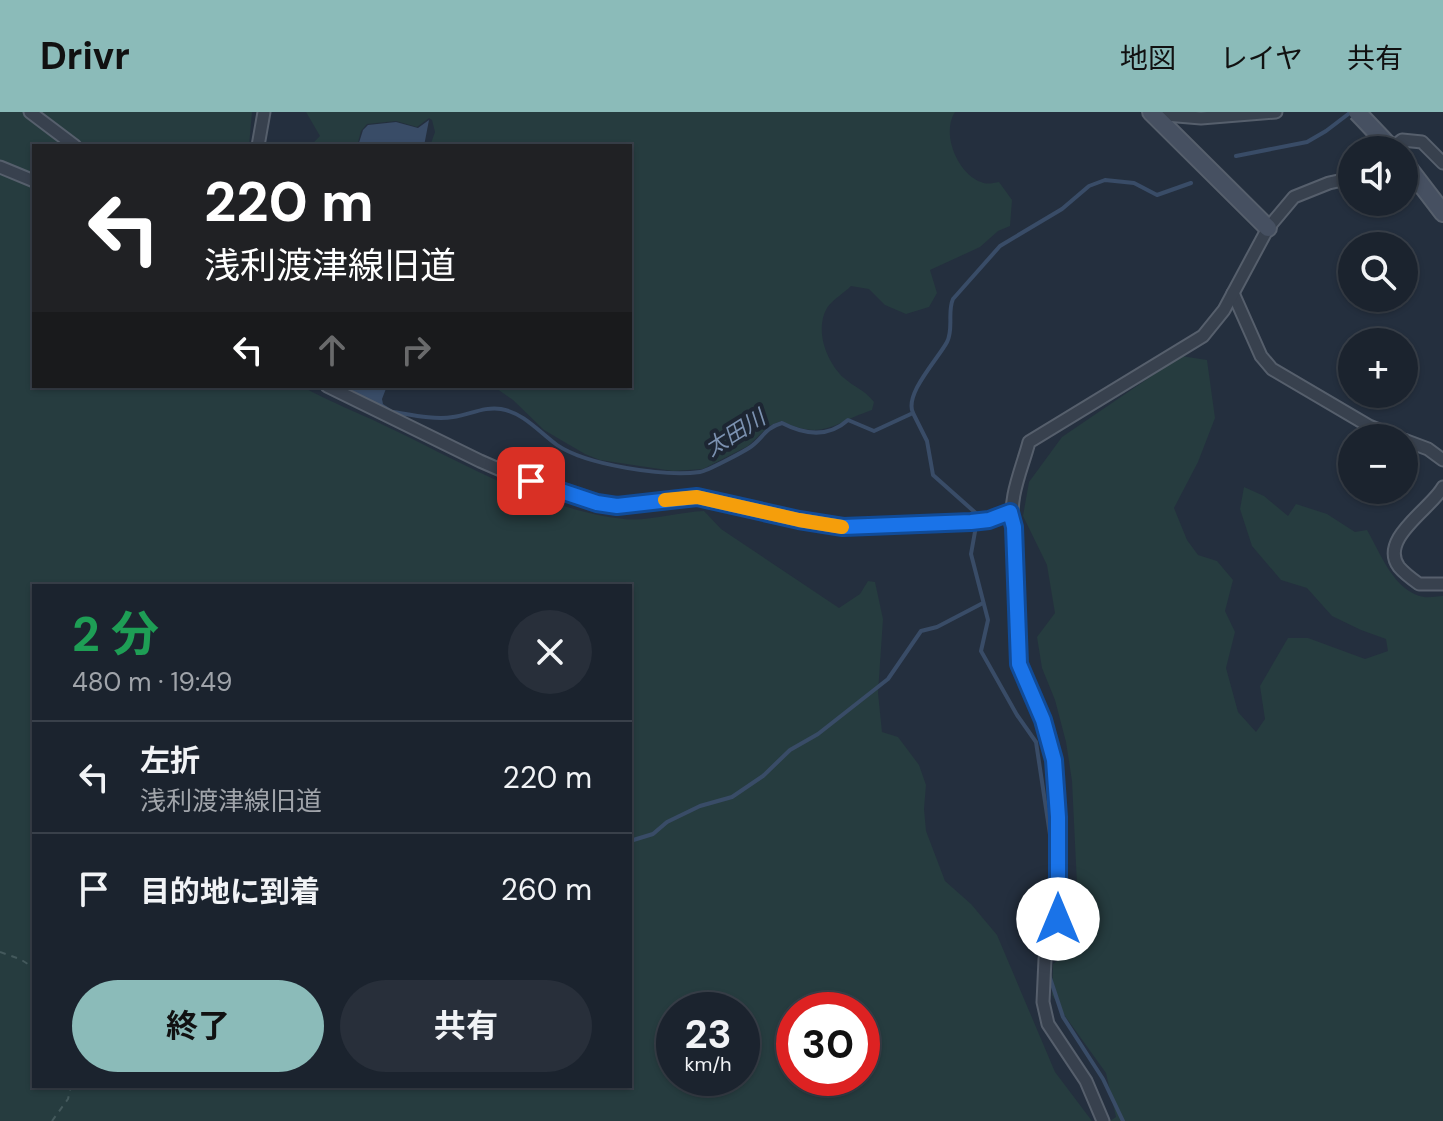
<!DOCTYPE html>
<html lang="ja">
<head>
<meta charset="utf-8">
<style>
  :root { --surface:#1b232e; --page:#282f3a; --text:#f1f3f6; --muted:#a0a4aa; --line:#39404a; --accent:#8bbbb9 }
  body { margin:0; font-family:"DM Sans","Noto Sans JP",sans-serif; background:var(--page); color:var(--text); height:100vh; display:flex; flex-direction:column; font-size:30px; white-space:nowrap }
  * { box-sizing:border-box; margin:0 }
  p { font-size:26px; color:var(--muted) }
  .icon { flex:none; width:44px; height:44px; fill:none; stroke:currentColor; stroke-width:2; stroke-linecap:round; stroke-linejoin:round }
  .map { position:relative; flex:1; overflow:hidden }
  .sheet { position:absolute; left:32px; top:472px; width:600px; height:504px; display:flex; flex-direction:column; background:var(--surface); border-radius:0px; box-shadow:0 2px 6px #0004,0 0 0 2px var(--line) }
  .sheet>* { flex:none }
  .top-card { position:absolute; left:32px; top:32px; width:600px; height:244px; border-radius:0px; box-shadow:0 2px 6px #0004,0 0 0 2px var(--line); background:#202124; color:#fff; overflow:hidden }
  .tools { position:absolute; left:1338px; top:24px; display:grid; gap:16px }
  .tools a { display:grid; place-items:center; width:80px; height:80px; border-radius:50%; background:var(--surface); box-shadow:0 2px 6px #0004,0 0 0 2px var(--line); font-size:40px }
  .speed { position:absolute; left:656px; top:880px; display:flex; gap:16px; font-size:40px; font-weight:700; text-align:center }
  .speed>* { display:grid; place-content:center; width:104px; height:104px; border-radius:50%; background:var(--surface); box-shadow:0 2px 6px #0004,0 0 0 2px var(--line); line-height:1 }
  .speed small { font-size:20px; font-weight:400 }
  .speed .limit { border:12px solid #d22; background:#fff; color:#111 }
  .pin { position:absolute; display:grid; place-items:center; width:68px; height:68px; color:#fff; margin:-34px; border-radius:16px; box-shadow:0 4px 12px #0006 }
  .me { position:absolute; width:88px; margin:-44px; rotate:0deg; stroke-linejoin:round; filter:drop-shadow(0 0 6px #0008) }
  .turn { display:flex; align-items:center; gap:28px; height:168px; padding:0 40px; font-size:36px }
  .turn .icon { width:104px; height:104px; stroke-width:2.5 }
  .turn b { display:block; font-size:56px; line-height:68px }
  .lanes { display:flex; align-items:center; height:76px; padding:0 40px; background:#0003; justify-content:center; gap:40px; direction:ltr }
  .lanes .off { opacity:.35 }
  .round { display:grid; place-items:center; flex:none; width:84px; height:84px; border-radius:42px; background:var(--page) }
  .head { display:flex; align-items:center; justify-content:space-between; height:136px; padding:0 40px }
  h1 { font-size:48px; font-weight:700; line-height:60px; color:#1e9e55 }
  .button { display:flex; gap:16px; margin-top:auto; padding:16px 40px }
  .button a { flex:1; height:92px; border-radius:48px; background:var(--accent); color:#111; font-size:32px; font-weight:700; line-height:92px; text-align:center }
  .button a+a { background:var(--page); color:var(--text) }
  ul { padding:0; list-style:none }
  li { display:flex; align-items:center; gap:24px; height:112px; padding:0 40px; border-top:2px solid var(--line) }
  li div { flex:1 }
  li b { display:block; font-size:30px }
  li em { font-style:normal }
  header { display:flex; align-items:center; gap:48px; box-sizing:border-box; height:112px; padding:0 40px; background:var(--accent); color:#111 }
  header strong { font-size:38px }
  nav { display:flex; gap:44px; margin-inline-start:auto; font-size:28px }
  .map>svg:first-child { display:block }
</style>
</head>
<body>
<header>
<strong>Drivr</strong>
<nav><a>地図</a><a>レイヤ</a><a>共有</a></nav>
</header>
<div class="map">
<svg width="1443" height="1009" viewBox="0 0 1443 1009">
  <rect width="100%" height="100%" fill="#242f3e"/>
  <g fill="#263c3f" fill-rule="evenodd">
    <path d="M0 0H252L249 34H34V274H301C332 291 364 303 396 319 468 354 543 398 624 407 645 410 680 400 704 399L721 417 839 496 860 482 868 469 875 470 883 507 878 581 882 620 898 625 919 653 926 673 924 697 926 719 945 769 971 792 997 823 1055 960 1092 1009H0ZM34 474H630V974H34ZM674 898H742V966H674ZM794 898H862V966H794Z"/>
    <path d="M306 0H955C941 21 957 61 981 70 987 73 993 71 999 70L1012 88 1010 114 998 119 980 135 930 158 937 181 929 195 906 202 885 193 869 177 851 174C844 181 832 188 827 196 814 218 827 251 844 266 855 276 864 277 874 290L872 298C833 311 824 329 781 309L769 314 748 334 703 357 673 359 600 348 585 342 544 318 513 288 493 274H630V34H430L435 20 432 8 429 6 417 15 396 9 367 12 361 19 357 34H310L320 24Z"/>
    <path d="M1181 244 1207 248 1215 306 1198 350 1174 396 1187 428 1198 443 1217 449 1233 468 1225 499 1235 520 1226 556 1238 600 1256 620 1265 607 1260 574 1288 526H1308L1365 547 1388 539 1386 527 1361 518 1332 504 1307 476 1281 468 1252 434 1240 397 1244 375 1264 384 1288 404 1296 392 1327 402 1355 420 1367 418C1380 440 1394 480 1424 485 1429 486 1437 484 1443 484V1009H1110L1116 1005 1106 961 1065 904 1052 883 1053 852 1070 839 1062 819 1077 773 1072 669 1066 630 1055 588 1042 556 1037 525 1055 501 1047 453 1023 404 1029 370 1062 325Z"/>
  </g>
  <g fill="#394c67">
    <path d="M429 8 424 34H358L363 18 368 13 396 10 418 16Z"/>
    <path d="M344 274H387L382 287 383 292 397 301 382 298 381 294Z"/>
  </g>
  <g fill="none" stroke-linecap="round" stroke-linejoin="round">
    <g stroke="#394c67" stroke-width="4">
      <path d="M1236 44 1307 30 1326 19 1351 0"/>
      <path d="M393 300C412 303 435 308 453 305 469 303 485 294 501 297 524 301 539 320 557 333 586 353 665 365 700 360 707 359 741 341 749 336 763 327 764 316 782 311 805 323 828 326 848 308L874 319 913 301C904 282 938 247 947 230 954 217 947 200 953 187L1000 134 1062 97 1089 74 1105 68 1134 71 1157 83 1191 71"/>
      <path d="M913 301 927 329 933 363 978 403 971 442 988 508 981 539 1017 603 1036 630 1052 736V807L1041 836 1043 843"/>
      <path d="M630 729 653 722 667 710 700 694 732 685 763 664 790 638 818 622 888 567 921 519 937 515 983 491"/>
      <path d="M1049 863 1063 905 1103 967 1123 1009"/>
    </g>
    <g stroke="#565f6c" stroke-width="15">
      <g id="street">
        <path d="M30 0 75 34"/>
        <path d="M1154 2 1201 6 1276 0"/>
        <path d="M258 34 264 0"/>
        <path d="M1389 38 1402 28 1422 30 1443 51"/>
        <path d="M0 55 34 69"/>
        <path d="M1233 181 1261 244 1272 257 1369 314 1399 326"/>
        <path d="M327 274 480 349 510 362 597 391 617 394 697 385 799 408 843 415 971 410 989 408 1010 400"/>
        <path d="M1404 328 1428 337 1443 348"/>
        <path d="M1443 375C1432 396 1378 427 1399 455 1404 461 1412 467 1419 472H1443"/>
        <path d="M1103 1009 1086 969 1048 912 1043 890 1045 847 1058 807V705L1054 648 1043 608 1019 552 1014 415C1007 388 1022 357 1029 330L1203 224 1224 198 1268 116 1294 85 1329 71 1352 66"/>
      </g>
    </g>
    <g stroke="#565f6c" stroke-width="20">
      <g id="secondary">
        <path d="M1151 0 1268 116"/>
        <path d="M1404 50 1443 101"/>
      </g>
    </g>
    <g stroke="#44595c" stroke-width="2" stroke-dasharray="6 6" stroke-linecap="butt">
      <path d="M0 840 20 847 34 856"/>
      <path d="M52 1009 68 987 71 974"/>
    </g>
    <use href="#street" stroke="#38414e" stroke-width="11"/>
    <use href="#secondary" stroke="#465061" stroke-width="16"/>
    <g stroke="#565f6c" stroke-width="20" stroke-linecap="butt">
      <path id="secondary-bridge" d="M1357 0 1393 38"/>
    </g>
    <use href="#secondary-bridge" stroke="#465061" stroke-width="16"/>
  </g>
  <g fill="none" stroke-linecap="round" stroke-linejoin="round">
    <g stroke="#114b97" stroke-width="20">
      <path id="route" d="M531 369 597 391 617 394 697 385 799 408 843 415 971 410 989 408 1010 400 1014 415 1019 552 1043 608 1054 648 1058 705V807"/>
    </g>
    <use href="#route" stroke="#1a73e8" stroke-width="14"/>
    <path stroke="#f59e0b" stroke-width="14" d="M665 388 697 385 799 408 842 415"/>
  </g>
  <g text-anchor="middle" dominant-baseline="central" stroke-width="8" stroke-linejoin="round" paint-order="stroke">
    <g font-size="22" font-style="italic" fill="#7c92b1" stroke="#1d2633">
      <text transform="translate(735 321) rotate(-32)">太田川</text>
    </g>
  </g>
</svg>
<div class="tools">
<a><svg class="icon" aria-label="sound" viewBox="0 0 24 24"><path d="M4 9h4l5-4v14l-5-4H4zM17 9q2 3 0 6"/></svg></a>
<a><svg class="icon" aria-label="search" viewBox="0 0 24 24"><circle cx="10" cy="10" r="6"/><path d="M15 15l6 6"/></svg></a>
<a>+</a>
<a>−</a>
</div>
<div class="speed"><div>23<small>km/h</small></div><div class="limit">30</div></div>
<div class="pin" style="left:531px;top:369px;background:#d93025"><svg class="icon" aria-label="arrive" viewBox="0 0 24 24"><path d="M6 21V4h12l-3 4 3 4H6"/></svg></div>
<svg class="me" style="left:1058px;top:807px" viewBox="-20 -20 40 40"><circle r="19" fill="#fff"/><path d="M0-13L10 11 0 6-10 11z" fill="#1a73e8"/></svg>
<div class="top-card">
<div class="turn"><svg class="icon" aria-label="left" viewBox="0 0 24 24"><path d="M17 20v-9H6M10 6l-5 5 5 5"/></svg><div><b>220 m</b>浅利渡津線旧道</div></div>
<div class="lanes"><svg class="icon" aria-label="left" viewBox="0 0 24 24"><path d="M17 20v-9H6M10 6l-5 5 5 5"/></svg><svg class="icon off" aria-label="ahead" viewBox="0 0 24 24"><path d="M12 20V5M6 11l6-6 6 6"/></svg><svg class="icon off" aria-label="right" viewBox="0 0 24 24"><path d="M7 20v-9h11M14 6l5 5-5 5"/></svg></div>
</div>
<section class="sheet">
<div class="head"><div><h1>2 分</h1><p>480 m · 19:49</p></div><a class="round"><svg class="icon" aria-label="close" viewBox="0 0 24 24"><path d="M6 6l12 12M18 6L6 18"/></svg></a></div>
<ul>
<li><svg class="icon" aria-label="left" viewBox="0 0 24 24"><path d="M17 20v-9H6M10 6l-5 5 5 5"/></svg><div><b>左折</b><p>浅利渡津線旧道</p></div><em>220 m</em></li>
<li><svg class="icon" aria-label="arrive" viewBox="0 0 24 24"><path d="M6 21V4h12l-3 4 3 4H6"/></svg><div><b>目的地に到着</b></div><em>260 m</em></li>
</ul>
<div class="button"><a>終了</a><a>共有</a></div>
</section>
</div>
</body>
</html>
